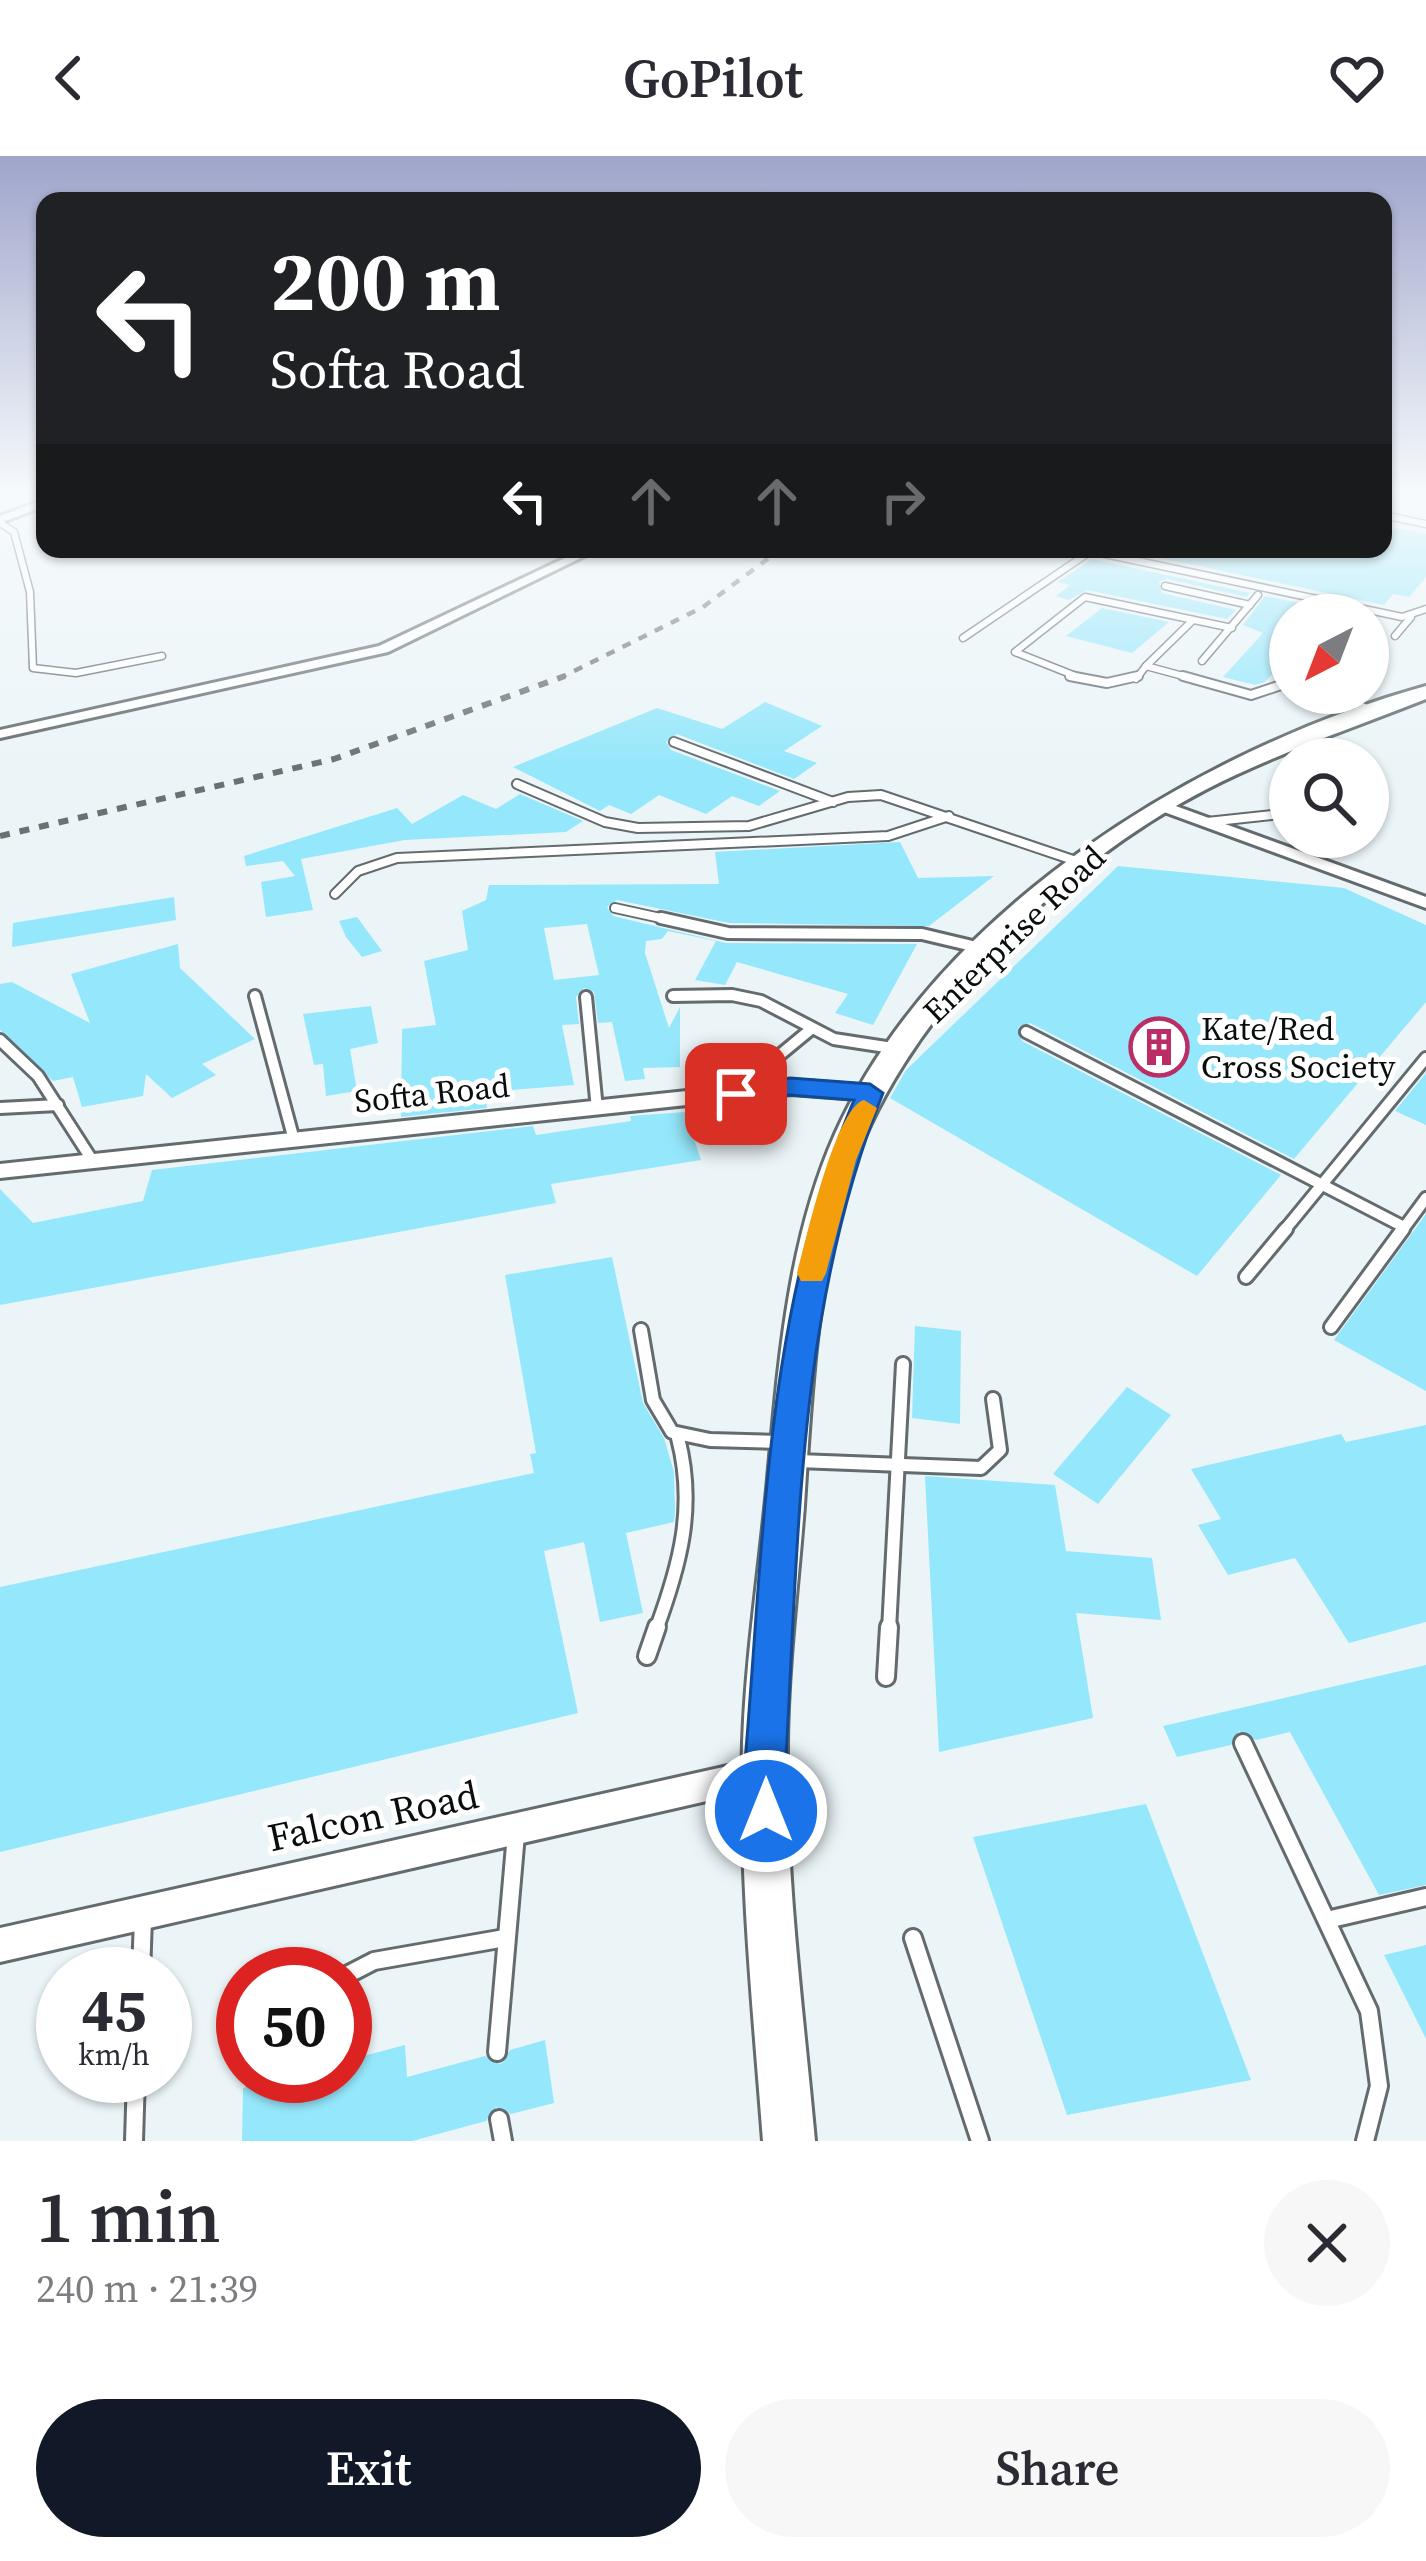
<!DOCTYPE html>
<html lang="en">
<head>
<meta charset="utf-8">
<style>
  :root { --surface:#fff; --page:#f7f7f7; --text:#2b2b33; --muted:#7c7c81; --accent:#111827 }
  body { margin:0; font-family:"Source Serif 4",serif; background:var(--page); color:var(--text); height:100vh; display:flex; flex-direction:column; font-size:45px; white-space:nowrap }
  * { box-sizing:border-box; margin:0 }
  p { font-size:39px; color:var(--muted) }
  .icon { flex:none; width:66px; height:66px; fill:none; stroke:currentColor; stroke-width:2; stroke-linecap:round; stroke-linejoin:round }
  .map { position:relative; height:1985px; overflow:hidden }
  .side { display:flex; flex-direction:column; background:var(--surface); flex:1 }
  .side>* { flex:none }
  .top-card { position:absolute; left:36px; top:36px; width:1356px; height:366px; border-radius:24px; box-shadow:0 3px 9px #0004; background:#202124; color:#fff; overflow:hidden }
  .needle { width:78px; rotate:222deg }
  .controls { position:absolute; left:1269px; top:438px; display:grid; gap:24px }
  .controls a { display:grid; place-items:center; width:120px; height:120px; border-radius:50%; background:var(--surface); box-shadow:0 3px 9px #0004; font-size:60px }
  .speed { position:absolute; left:36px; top:1791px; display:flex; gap:24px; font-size:60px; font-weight:700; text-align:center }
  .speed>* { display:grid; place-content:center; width:156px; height:156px; border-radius:50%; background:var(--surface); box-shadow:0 3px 9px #0004; line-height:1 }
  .speed small { font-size:30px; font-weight:400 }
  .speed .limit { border:18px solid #d22; background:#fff; color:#111 }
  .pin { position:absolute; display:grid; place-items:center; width:102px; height:102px; color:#fff; margin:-51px; border-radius:24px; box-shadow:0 6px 18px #0006 }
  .me { position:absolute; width:132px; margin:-66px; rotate:0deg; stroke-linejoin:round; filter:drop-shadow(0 0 9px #0008) }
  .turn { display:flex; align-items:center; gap:42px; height:252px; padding:0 36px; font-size:54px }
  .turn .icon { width:156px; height:156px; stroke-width:2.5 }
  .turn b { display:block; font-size:84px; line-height:102px }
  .lanes { display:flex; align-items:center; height:114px; padding:0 36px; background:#0003; justify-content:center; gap:60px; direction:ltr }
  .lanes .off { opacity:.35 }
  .round { display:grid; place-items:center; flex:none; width:126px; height:126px; border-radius:63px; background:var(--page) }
  .summary { display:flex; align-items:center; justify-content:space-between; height:204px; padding:0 36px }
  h1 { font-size:72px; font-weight:600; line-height:90px }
  .button { display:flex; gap:24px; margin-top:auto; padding:24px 36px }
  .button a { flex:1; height:138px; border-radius:72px; background:var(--accent); color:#fff; font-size:48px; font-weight:600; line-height:138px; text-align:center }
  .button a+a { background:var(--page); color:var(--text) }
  header { display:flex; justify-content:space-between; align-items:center; height:156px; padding:0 36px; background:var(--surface); font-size:54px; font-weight:600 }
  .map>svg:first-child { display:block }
</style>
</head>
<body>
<header><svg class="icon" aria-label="back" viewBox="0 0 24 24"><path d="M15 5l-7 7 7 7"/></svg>GoPilot<svg class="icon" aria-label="heart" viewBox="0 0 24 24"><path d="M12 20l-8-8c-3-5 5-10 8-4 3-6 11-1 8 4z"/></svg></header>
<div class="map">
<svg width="1426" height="1985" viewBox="0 0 1426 1985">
  <rect width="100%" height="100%" fill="#ebf5f8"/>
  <g fill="#95e7fb" fill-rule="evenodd">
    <path d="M1383 370 1426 378V421L1409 441 1393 438 1384 449 1117 393H1383Z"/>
    <path d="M1092 403 1250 437 1247 441 1167 423 1159 426 1162 437 1236 454 1227 463 1087 434 1069 444 1056 440 1070 429 1058 426Z"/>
    <path d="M1265 440 1356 459H1290V498L1265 526 1255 529 1223 521 1263 477 1243 469Z"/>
    <path d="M1102 452 1169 466 1132 497 1066 480Z"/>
    <path d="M765 546 822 570 784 595 817 607 794 623 677 578 666 586 671 594 780 635 759 650 732 640 706 658 659 639 631 658 609 649 600 655 513 611 657 552 722 573Z"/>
    <path d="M520 638 583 665 566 676 405 684 301 703 313 754 266 761 261 726 295 720 283 705 246 710 244 700 397 652 412 668 463 639 496 653Z"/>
    <path d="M900 686 918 722 994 720 929 770 729 767 617 744 607 751 613 760 726 787 917 788 873 869 835 857 848 838 737 806 725 829 695 824 716 785 668 775 662 783 646 785 645 797 669 872 680 851V911L643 912 645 923 625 925 612 866 598 867 594 836 584 832 576 841 579 868 562 869 574 929 485 936 487 952 401 961 402 873 436 869 424 805 468 794 462 755 486 744 489 729 719 728 715 696ZM587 768 599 819 554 824 544 772Z"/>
    <path d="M1118 710 1344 732 1426 769V846L1294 1003 1030 867 1018 871 1022 885 1281 1019 1197 1120 890 942 906 914Z"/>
    <path d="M174 741 176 764 12 791 13 767Z"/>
    <path d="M357 761 382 795 362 801 346 781 339 765Z"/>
    <path d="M178 788 180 812 255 883 202 908 216 919 172 942 146 918 143 940 82 951 73 921 53 925 0 874V828L12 826 90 867 71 818Z"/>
    <path d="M371 850 378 887 350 893 357 935 326 940 323 908 314 909 303 858Z"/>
    <path d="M1426 917V969L1395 955Z"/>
    <path d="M685 956 701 1004 551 1028 556 1047 0 1149V1033L33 1067 143 1045 152 1014 533 970 536 979 631 965 630 960Z"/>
    <path d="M1426 1058V1235L1334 1184Z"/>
    <path d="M612 1101 643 1247 664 1282 674 1316 675 1355 674 1366 626 1377 643 1457 600 1466 584 1386 544 1395 578 1557 0 1696V1431L534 1317 530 1298 536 1297 505 1119Z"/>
    <path d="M915 1170 961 1175 960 1268 912 1262Z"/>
    <path d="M1127 1231 1171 1259 1098 1348 1053 1318Z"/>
    <path d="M1426 1269V1466L1349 1487 1295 1402 1228 1419 1198 1369 1221 1363 1191 1313 1341 1278 1346 1286Z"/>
    <path d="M925 1320 1055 1329 1066 1395 1152 1402 1161 1464 1076 1457 1093 1562 939 1596Z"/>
    <path d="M1426 1509V1729L1379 1739 1290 1576 1256 1584 1239 1575 1231 1589 1177 1601 1163 1570Z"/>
    <path d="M1146 1648 1251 1924 1067 1959 973 1681Z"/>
    <path d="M1426 1789V1883L1384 1799Z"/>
    <path d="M545 1884 554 1947 511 1958 496 1951 486 1965 412 1985H242L243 1932 286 1920H345V1905L405 1889 407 1921 485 1900 501 1908 510 1894Z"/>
  </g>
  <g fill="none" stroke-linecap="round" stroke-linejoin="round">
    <g stroke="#636b6e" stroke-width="9">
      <g id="service-far4">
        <path d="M1383 359 1426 368"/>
        <path d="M0 367 14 376 30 436 33 512 76 517 162 500"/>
        <path d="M1081 393 1402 461 1426 453"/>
        <path d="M1165 430 1250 449"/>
        <path d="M1193 464 1146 510 1194 523"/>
        <path d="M1395 480 1411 461"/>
        <path d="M963 482 1091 395"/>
        <path d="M1202 505 1258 439"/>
        <path d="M1083 523 1015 496 1085 441 1232 472"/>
        <path d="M1136 523 1146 510"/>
      </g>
    </g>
    <g stroke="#636b6e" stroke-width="12">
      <g id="service-far3">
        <path d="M1070 520 1107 527 1138 520"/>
        <path d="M1183 520 1251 539 1290 526"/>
        <path d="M1326 537 1372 555"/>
        <path d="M674 586 833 646"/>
        <path d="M517 628 605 666 638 672 749 670 848 641 881 639 1082 707"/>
        <path d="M1207 666 1290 657"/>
        <path d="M335 738 358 715 397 702 888 680 949 660"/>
        <path d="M615 752 674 765"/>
      </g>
    </g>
    <g stroke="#636b6e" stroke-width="16">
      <g id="service-far2">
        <path d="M661 762 728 777 922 778 985 793"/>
        <path d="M255 840 294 984"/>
        <path d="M673 840 732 839 761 845 834 883 899 893"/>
        <path d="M586 841 597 953"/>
        <path d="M1026 876 1404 1071"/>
        <path d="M0 884 38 920 92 1004"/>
        <path d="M717 911 776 902 810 874"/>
        <path d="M0 952 58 949"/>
        <path d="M1283 1076 1426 902"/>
        <path d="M1401 1076 1426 1042"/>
      </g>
    </g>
    <g stroke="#636b6e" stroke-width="18">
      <g id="service-far1">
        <path d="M1246 1121 1286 1073"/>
        <path d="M1331 1171 1403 1073"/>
        <path d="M641 1174 653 1244 672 1276 710 1284 780 1286"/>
        <path d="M798 1305 981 1312 1000 1294 993 1243"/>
        <path d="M656 1474C680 1409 696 1351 678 1282"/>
        <path d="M889 1474 903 1208"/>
      </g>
    </g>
    <g stroke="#636b6e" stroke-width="22">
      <g id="service">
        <path d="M647 1500 657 1471"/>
        <path d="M886 1521 889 1471"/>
        <path d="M1243 1587 1369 1855 1379 1930 1365 1985"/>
        <path d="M1327 1764 1426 1741"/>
        <path d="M913 1782 980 1985"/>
        <path d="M141 1818 143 1762"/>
        <path d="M345 1820 374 1805 505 1782"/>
        <path d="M497 1896 516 1678"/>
        <path d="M499 1963 503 1985"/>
        <path d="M134 1985 136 1920"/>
      </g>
    </g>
    <g stroke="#636b6e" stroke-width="6">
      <g id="minor">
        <path d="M45 343V350L0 367V360Z"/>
        <path d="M584 393H599L388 496 0 582V574L379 490Z"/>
        <path d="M1162 645 1426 741V752L1156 653 1154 650Z"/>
        <path d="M791 924 870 930 880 937 870 944 791 938 0 1022V1008Z"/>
        <path d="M764 1602 775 1606 779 1617 775 1628 764 1632 0 1806V1772Z"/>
      </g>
    </g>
    <g stroke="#636b6e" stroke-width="6">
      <path id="secondary" d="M1426 530V543C1353 572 1277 597 1207 633 1061 708 896 866 848 1027 816 1131 811 1242 804 1350 798 1429 788 1507 787 1586 785 1719 803 1853 815 1985H763C753 1853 739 1719 743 1586 746 1501 759 1417 767 1333 778 1215 786 1088 835 978 935 755 1198 593 1426 530Z"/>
    </g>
    <use href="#service-far4" stroke="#fff" stroke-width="6"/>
    <use href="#service-far3" stroke="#fff" stroke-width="8"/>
    <use href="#service-far2" stroke="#fff" stroke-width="10"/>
    <use href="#service-far1" stroke="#fff" stroke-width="12"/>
    <use href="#service" stroke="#fff" stroke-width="16"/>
    <use href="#minor" fill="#fff" fill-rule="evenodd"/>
    <use href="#secondary" fill="#fff" fill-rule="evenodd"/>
    <path stroke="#6b7173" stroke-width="4.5" stroke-dasharray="9 9" stroke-linecap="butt" d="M558 523 703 451 781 393"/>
    <path stroke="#6b7173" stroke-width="6" stroke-dasharray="10 10" stroke-linecap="butt" d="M0 680 334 603 565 520"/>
  </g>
  <linearGradient id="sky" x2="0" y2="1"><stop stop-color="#9fa5cb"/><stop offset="0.55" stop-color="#f6fafc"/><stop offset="1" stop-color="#f6fafc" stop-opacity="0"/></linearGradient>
  <rect width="1426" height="611" fill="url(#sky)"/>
  <path fill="#1a73e8" stroke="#114b97" stroke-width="3" d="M790 922 870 928 883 937C796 1153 799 1388 785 1618L787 1655 781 1670 766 1676 752 1670 744 1618C764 1391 764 1156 854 944L790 939 736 947 723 938 736 930Z"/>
  <path fill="#f59e0b" d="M864 944 877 952 856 1004 826 1117 822 1125H801L797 1117C806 1085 835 952 864 944Z"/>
  <defs>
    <g id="building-ring" transform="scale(3)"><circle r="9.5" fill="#fff" stroke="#ba2e65" stroke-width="1.5"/><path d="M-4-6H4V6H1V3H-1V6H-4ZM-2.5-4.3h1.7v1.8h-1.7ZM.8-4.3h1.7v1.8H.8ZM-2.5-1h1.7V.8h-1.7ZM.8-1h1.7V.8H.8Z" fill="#ba2e65"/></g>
  </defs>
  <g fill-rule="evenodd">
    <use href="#building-ring" x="1159" y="891"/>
  </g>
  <g text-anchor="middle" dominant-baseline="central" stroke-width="10" stroke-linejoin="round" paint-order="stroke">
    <g font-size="33" fill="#0a0d0e" stroke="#fff">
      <text transform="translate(1014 778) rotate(-44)">Enterprise Road</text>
      <text transform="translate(432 937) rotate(-6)">Softa Road</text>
    </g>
    <g font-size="33" fill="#0a0d0e" stroke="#fff" text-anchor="start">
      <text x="1201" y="872">Kate/Red<tspan x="1201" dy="38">Cross Society</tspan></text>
    </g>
    <g font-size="39" fill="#0a0d0e" stroke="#fff">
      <text transform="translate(373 1660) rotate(-12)">Falcon Road</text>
    </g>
  </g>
</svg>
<div class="controls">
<a><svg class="needle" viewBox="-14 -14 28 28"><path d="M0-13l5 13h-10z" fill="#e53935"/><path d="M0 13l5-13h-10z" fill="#7c7c81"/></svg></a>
<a><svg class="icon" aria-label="search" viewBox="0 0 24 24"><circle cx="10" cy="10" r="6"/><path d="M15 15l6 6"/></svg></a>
</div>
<div class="speed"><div>45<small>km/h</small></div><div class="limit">50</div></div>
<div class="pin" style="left:736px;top:938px;background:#d93025"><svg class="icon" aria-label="arrive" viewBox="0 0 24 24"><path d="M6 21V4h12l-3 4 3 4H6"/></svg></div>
<svg class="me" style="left:766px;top:1655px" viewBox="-20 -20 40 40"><circle r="17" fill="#1a73e8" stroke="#fff" stroke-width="3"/><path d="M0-11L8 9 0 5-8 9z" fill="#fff"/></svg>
<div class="top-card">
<div class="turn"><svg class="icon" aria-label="left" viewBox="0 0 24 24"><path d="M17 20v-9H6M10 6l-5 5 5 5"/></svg><div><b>200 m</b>Softa Road</div></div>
<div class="lanes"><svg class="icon" aria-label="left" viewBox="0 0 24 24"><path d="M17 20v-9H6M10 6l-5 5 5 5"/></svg><svg class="icon off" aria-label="ahead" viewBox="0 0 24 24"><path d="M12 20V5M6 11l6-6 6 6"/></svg><svg class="icon off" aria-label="ahead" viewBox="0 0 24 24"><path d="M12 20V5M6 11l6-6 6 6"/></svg><svg class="icon off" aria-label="right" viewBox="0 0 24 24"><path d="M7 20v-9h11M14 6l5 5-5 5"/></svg></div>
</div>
</div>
<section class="side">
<div class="summary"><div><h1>1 min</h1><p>240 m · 21:39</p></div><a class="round"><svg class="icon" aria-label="close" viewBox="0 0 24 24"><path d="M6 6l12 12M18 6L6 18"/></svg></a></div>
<div class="button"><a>Exit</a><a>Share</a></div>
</section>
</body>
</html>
